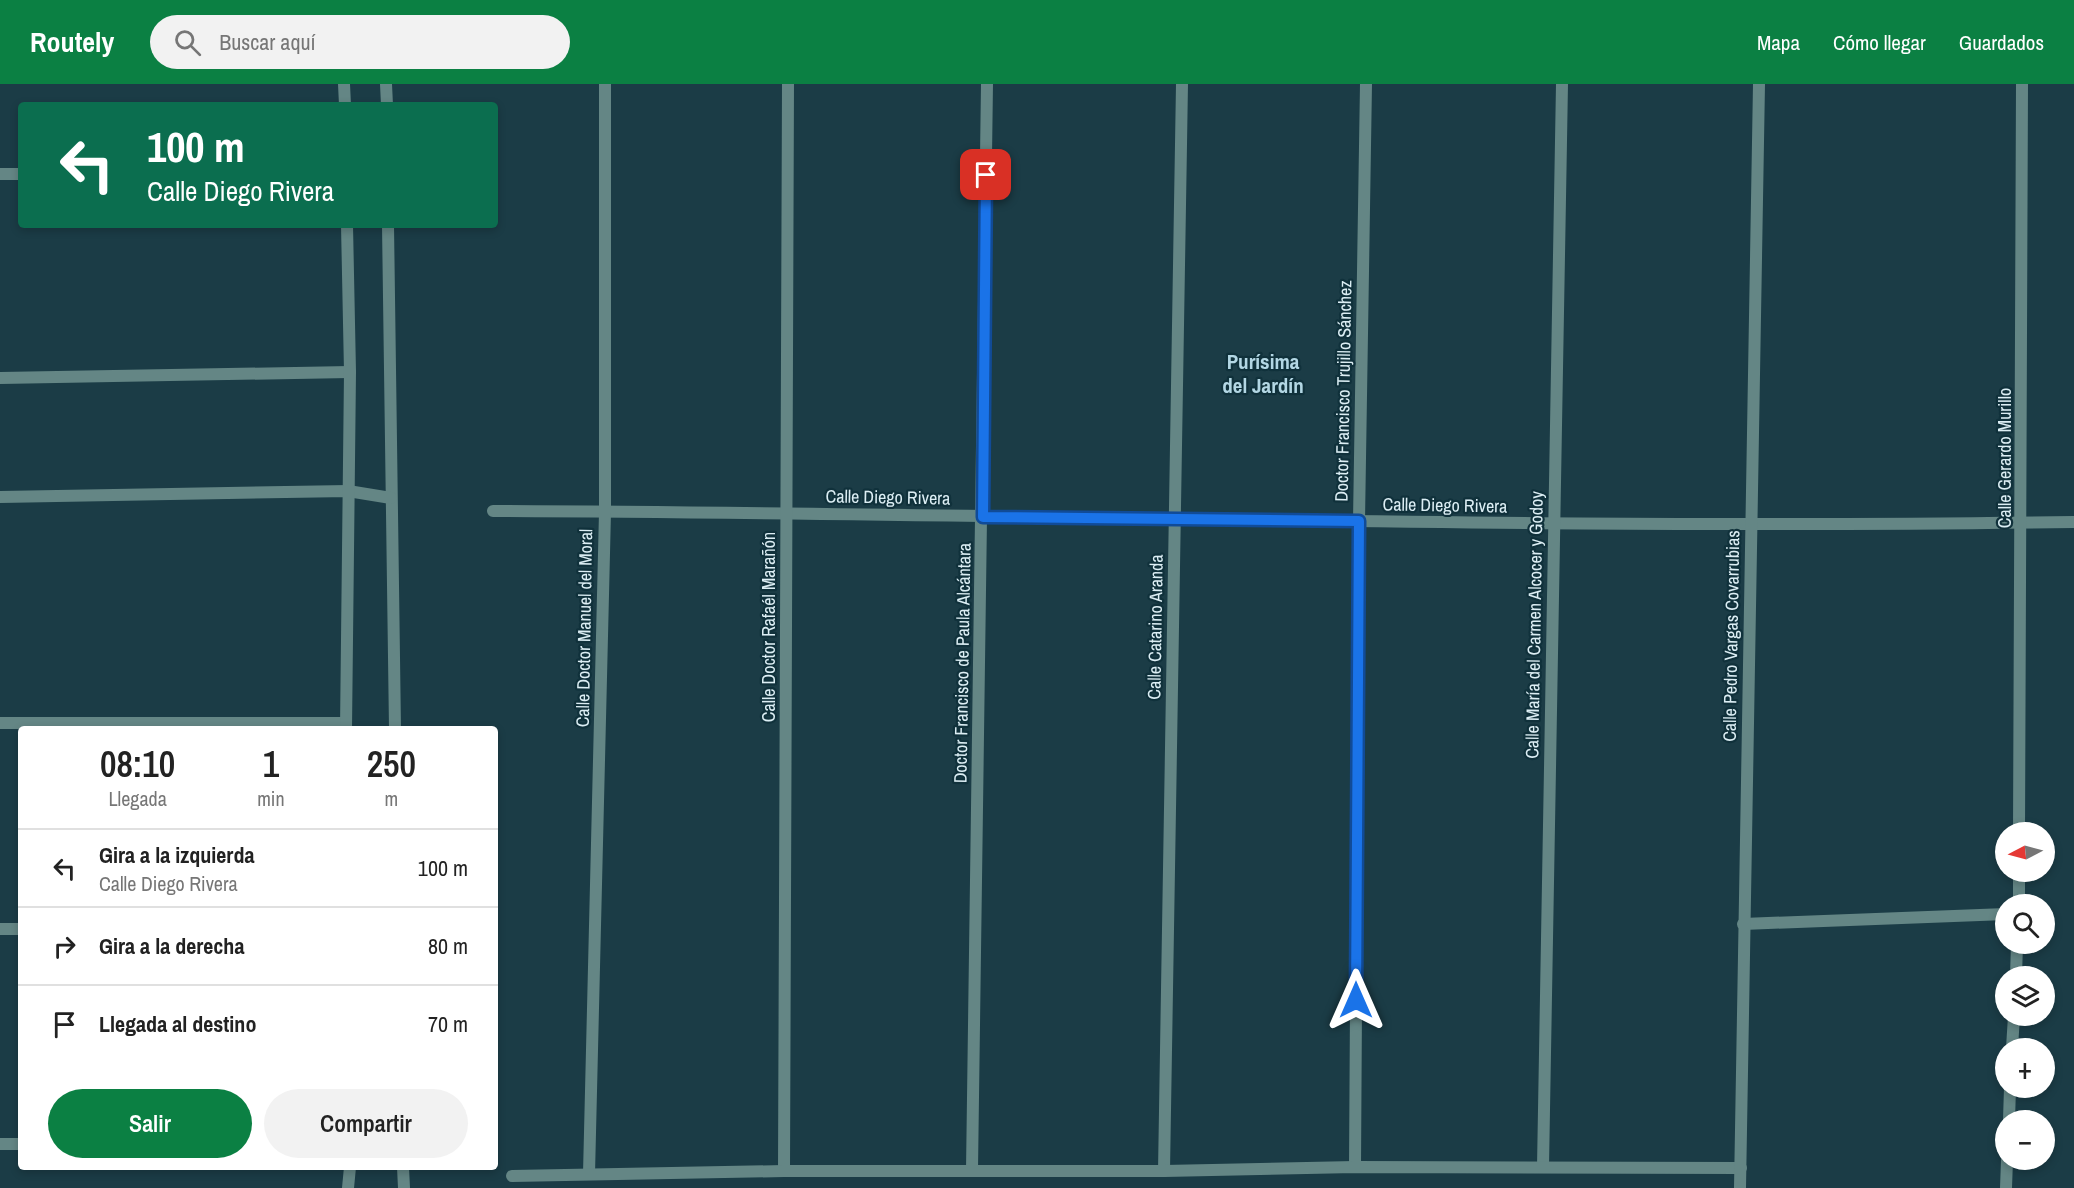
<!DOCTYPE html>
<html lang="es">
<head>
<meta charset="utf-8">
<style>
  :root { --surface:#fff; --page:#f2f2f2; --text:#222; --muted:#767676; --line:#e0e0e0; --accent:#0b8043 }
  body { margin:0; font-family:"Archivo Narrow",sans-serif; background:var(--page); color:var(--text); height:100vh; display:flex; flex-direction:column; font-size:22px; white-space:nowrap }
  * { box-sizing:border-box; margin:0 }
  p { font-size:20px; color:var(--muted) }
  .icon { flex:none; width:33px; height:33px; fill:none; stroke:currentColor; stroke-width:2; stroke-linecap:round; stroke-linejoin:round }
  .map { position:relative; flex:1; overflow:hidden }
  .side { position:absolute; left:18px; top:642px; width:480px; height:444px; display:flex; flex-direction:column; background:var(--surface); border-radius:6px; box-shadow:0 3px 9px #0003 }
  .side>* { flex:none }
  .banner { position:absolute; left:18px; top:18px; width:480px; height:126px; border-radius:6px; box-shadow:0 3px 9px #0003; background:#0b6e4f; color:#fff; overflow:hidden }
  .needle { width:39px; rotate:264deg }
  .tools { position:absolute; left:1995px; top:738px; display:grid; gap:12px }
  .tools a { display:grid; place-items:center; width:60px; height:60px; border-radius:50%; background:var(--surface); box-shadow:0 3px 9px #0003; font-size:30px }
  .pin { position:absolute; display:grid; place-items:center; width:51px; height:51px; color:#fff; margin:-26px; border-radius:12px; box-shadow:0 3px 9px #0006 }
  .me { position:absolute; width:66px; margin:-33px; rotate:0deg; stroke-linejoin:round; filter:drop-shadow(0 0 4px #0008) }
  .turn { display:flex; align-items:center; gap:21px; height:126px; padding:0 30px; font-size:27px }
  .turn .icon { width:78px; height:78px; stroke-width:2.5 }
  .turn b { display:block; font-size:42px; line-height:51px }
  .eta { display:flex; justify-content:space-evenly; align-items:center; height:102px; text-align:center }
  .eta b { font-size:36px; font-weight:600; line-height:42px }
  .action { display:flex; gap:12px; margin-top:auto; padding:12px 30px }
  .action a { flex:1; height:69px; border-radius:36px; background:var(--accent); color:#fff; font-size:24px; font-weight:600; line-height:69px; text-align:center }
  .action a+a { background:var(--page); color:var(--text) }
  ul { padding:0; list-style:none }
  li { display:flex; align-items:center; gap:18px; height:78px; padding:0 30px; border-top:2px solid var(--line) }
  li div { flex:1 }
  li b { display:block; font-size:22px }
  li em { font-style:normal }
  header { display:flex; align-items:center; gap:36px; box-sizing:border-box; height:84px; padding:0 30px; background:var(--accent); color:#fff }
  header strong { font-size:28px }
  nav { display:flex; gap:33px; margin-inline-start:auto; font-size:21px }
  .search { width:420px; height:54px; background:var(--page); display:flex; align-items:center; gap:15px; box-sizing:border-box; padding:0 21px; border-radius:33px; color:var(--muted); font-size:22px }
  .map>svg:first-child { display:block }
</style>
</head>
<body>
<header>
<strong>Routely</strong>
<div class="search"><svg class="icon" aria-label="search" viewBox="0 0 24 24"><circle cx="10" cy="10" r="6"/><path d="M15 15l6 6"/></svg>Buscar aquí</div>
<nav><a>Mapa</a><a>Cómo llegar</a><a>Guardados</a></nav>
</header>
<div class="map">
<svg width="2074" height="1104" viewBox="0 0 2074 1104">
  <rect width="100%" height="100%" fill="#1b3c46"/>
  <g fill="none" stroke-linecap="round" stroke-linejoin="round">
    <g stroke="#648685" stroke-width="12">
      <path d="M344 0 345 21"/>
      <path d="M386 0 387 21"/>
      <path d="M0 90H21"/>
      <path d="M388 141 395 645"/>
      <path d="M0 294 350 288"/>
      <path d="M0 413 348 407 391 414"/>
      <path d="M493 427C1020 429 1547 446 2074 438"/>
      <path d="M0 639H346"/>
      <path d="M346 645 350 288 347 141"/>
      <path d="M1743 840 2006 830"/>
      <path d="M0 845H21"/>
      <path d="M0 1060H21"/>
      <path d="M403 1083 404 1104"/>
      <path d="M1355 1083 1359 437 1366 0"/>
      <path d="M1543 1083 1562 0"/>
      <path d="M972 1086 987 0"/>
      <path d="M784 1087 788 0"/>
      <path d="M1164 1087 1182 0"/>
      <path d="M589 1090 605 428V0"/>
      <path d="M512 1092 784 1087H1164L1355 1083 1741 1084"/>
      <path d="M348 1104 350 1083"/>
      <path d="M1740 1104 1759 0"/>
    </g>
    <g stroke="#648685" stroke-width="12">
      <path d="M2019 748 2022 0"/>
      <path d="M2019 820V788"/>
      <path d="M2016 892 2017 860"/>
      <path d="M2012 964 2014 932"/>
      <path d="M2009 1036 2010 1004"/>
      <path d="M2006 1104 2007 1076"/>
    </g>
  </g>
  <g fill="none" stroke-linecap="round" stroke-linejoin="round">
    <g stroke="#114b97" stroke-width="15">
      <path id="route" d="M986 91 983 433 1359 437 1356 916"/>
    </g>
    <use href="#route" stroke="#1a73e8" stroke-width="10"/>
  </g>
  <g text-anchor="middle" dominant-baseline="central" stroke-width="4.5" stroke-linejoin="round" paint-order="stroke">
    <g font-size="18" fill="#dceef4" stroke="#10313b">
      <text transform="translate(1343 307) rotate(-89)">Doctor Francisco Trujillo Sánchez</text>
      <text transform="translate(2004 374) rotate(-90)">Calle Gerardo Murillo</text>
      <text transform="translate(888 413) rotate(1)">Calle Diego Rivera</text>
      <text transform="translate(1445 421) rotate(1)">Calle Diego Rivera</text>
      <text transform="translate(1534 541) rotate(-89)">Calle María del Carmen Alcocer y Godoy</text>
      <text transform="translate(768 543) rotate(-90)">Calle Doctor Rafaél Marañón</text>
      <text transform="translate(1155 543) rotate(-89)">Calle Catarino Aranda</text>
      <text transform="translate(584 544) rotate(-89)">Calle Doctor Manuel del Moral</text>
      <text transform="translate(1731 552) rotate(-89)">Calle Pedro Vargas Covarrubias</text>
      <text transform="translate(962 579) rotate(-89)">Doctor Francisco de Paula Alcántara</text>
    </g>
    <g font-size="21" font-weight="bold" fill="#b3d7e4" stroke="#10313b">
      <text x="1263" y="277">Purísima<tspan x="1263" dy="24">del Jardín</tspan></text>
    </g>
  </g>
</svg>
<div class="tools">
<a><svg class="needle" viewBox="-14 -14 28 28"><path d="M0-13l5 13h-10z" fill="#e53935"/><path d="M0 13l5-13h-10z" fill="#767676"/></svg></a>
<a><svg class="icon" aria-label="search" viewBox="0 0 24 24"><circle cx="10" cy="10" r="6"/><path d="M15 15l6 6"/></svg></a>
<a><svg class="icon" aria-label="layers" viewBox="0 0 24 24"><path d="M12 4l9 5-9 5-9-5zM3 14l9 5 9-5"/></svg></a>
<a>+</a>
<a>−</a>
</div>
<div class="pin" style="left:986px;top:91px;background:#d93025"><svg class="icon" aria-label="arrive" viewBox="0 0 24 24"><path d="M6 21V4h12l-3 4 3 4H6"/></svg></div>
<svg class="me" style="left:1356px;top:916px" viewBox="-20 -20 40 40"><path d="M0-17L14 15 0 8-14 15z" fill="#1a73e8" stroke="#fff" stroke-width="4"/></svg>
<div class="banner">
<div class="turn"><svg class="icon" aria-label="left" viewBox="0 0 24 24"><path d="M17 20v-9H6M10 6l-5 5 5 5"/></svg><div><b>100 m</b>Calle Diego Rivera</div></div>
</div>
<section class="side">
<div class="eta">
<div><b>08:10</b><p>Llegada</p></div>
<div><b>1</b><p>min</p></div>
<div><b>250</b><p>m</p></div>
</div>
<ul>
<li><svg class="icon" aria-label="left" viewBox="0 0 24 24"><path d="M17 20v-9H6M10 6l-5 5 5 5"/></svg><div><b>Gira a la izquierda</b><p>Calle Diego Rivera</p></div><em>100 m</em></li>
<li><svg class="icon" aria-label="right" viewBox="0 0 24 24"><path d="M7 20v-9h11M14 6l5 5-5 5"/></svg><div><b>Gira a la derecha</b></div><em>80 m</em></li>
<li><svg class="icon" aria-label="arrive" viewBox="0 0 24 24"><path d="M6 21V4h12l-3 4 3 4H6"/></svg><div><b>Llegada al destino</b></div><em>70 m</em></li>
</ul>
<div class="action"><a>Salir</a><a>Compartir</a></div>
</section>
</div>
</body>
</html>
